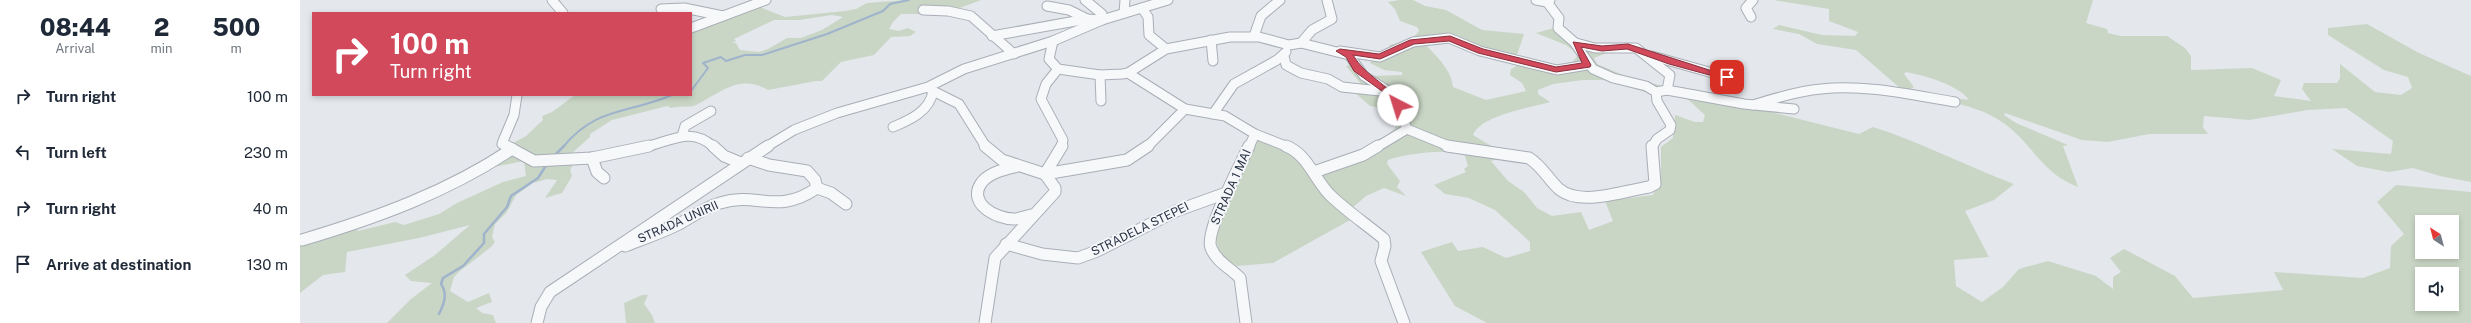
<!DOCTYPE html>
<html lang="en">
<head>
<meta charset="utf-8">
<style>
  :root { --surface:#fff; --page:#f2f2f3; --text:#1f2937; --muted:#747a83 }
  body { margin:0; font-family:"Public Sans",sans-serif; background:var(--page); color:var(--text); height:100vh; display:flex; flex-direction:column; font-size:15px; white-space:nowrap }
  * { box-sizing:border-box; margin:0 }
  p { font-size:13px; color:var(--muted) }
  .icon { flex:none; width:22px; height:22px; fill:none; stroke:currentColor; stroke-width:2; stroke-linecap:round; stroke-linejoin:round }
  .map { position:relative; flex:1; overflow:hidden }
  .side { display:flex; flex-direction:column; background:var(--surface); width:300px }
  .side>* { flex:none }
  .banner { position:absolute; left:12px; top:12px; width:380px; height:84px; border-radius:0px; box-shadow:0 2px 6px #0003; background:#d1495b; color:#fff; overflow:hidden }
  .needle { width:26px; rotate:324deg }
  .controls { position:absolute; left:2115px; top:215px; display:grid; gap:8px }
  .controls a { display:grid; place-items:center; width:44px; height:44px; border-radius:0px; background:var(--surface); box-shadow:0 2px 6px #0003; font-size:20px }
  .pin { position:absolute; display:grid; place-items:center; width:34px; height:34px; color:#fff; margin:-17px; border-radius:8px; box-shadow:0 2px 6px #0006 }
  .me { position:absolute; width:44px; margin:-22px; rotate:320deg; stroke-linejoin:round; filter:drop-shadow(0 0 3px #0008) }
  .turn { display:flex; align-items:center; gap:14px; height:84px; padding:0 12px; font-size:18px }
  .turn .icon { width:52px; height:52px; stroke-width:2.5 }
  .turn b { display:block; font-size:28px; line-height:34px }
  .eta { display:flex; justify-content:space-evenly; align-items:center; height:68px; text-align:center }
  .eta b { font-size:24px; font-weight:800; line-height:28px }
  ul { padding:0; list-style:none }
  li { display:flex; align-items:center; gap:12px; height:56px; padding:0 12px }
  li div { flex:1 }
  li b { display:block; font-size:15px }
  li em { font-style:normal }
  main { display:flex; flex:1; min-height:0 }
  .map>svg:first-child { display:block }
</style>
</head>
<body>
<main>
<section class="side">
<div class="eta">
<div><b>08:44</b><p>Arrival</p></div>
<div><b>2</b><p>min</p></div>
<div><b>500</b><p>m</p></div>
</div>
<ul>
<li><svg class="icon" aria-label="right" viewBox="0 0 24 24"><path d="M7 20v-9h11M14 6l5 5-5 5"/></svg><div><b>Turn right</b></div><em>100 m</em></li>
<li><svg class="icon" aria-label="left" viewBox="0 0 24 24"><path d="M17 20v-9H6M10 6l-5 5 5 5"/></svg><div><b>Turn left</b></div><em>230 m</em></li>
<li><svg class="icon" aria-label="right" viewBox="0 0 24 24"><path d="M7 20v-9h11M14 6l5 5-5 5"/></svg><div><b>Turn right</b></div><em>40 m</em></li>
<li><svg class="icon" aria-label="arrive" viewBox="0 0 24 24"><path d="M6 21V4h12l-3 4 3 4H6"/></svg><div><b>Arrive at destination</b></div><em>130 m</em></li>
</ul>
</section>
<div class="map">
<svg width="2171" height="323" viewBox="0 0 2171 323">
  <rect width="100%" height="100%" fill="#e4e7ec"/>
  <g fill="#c9d6c5" fill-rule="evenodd">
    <path d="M605 0H681L657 9 622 12 619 14H601L593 22 589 29 599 31 608 28 616 32 610 36 591 37 574 55 541 62 522 81H516L468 90C438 73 420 94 394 106 392 107 377 106 371 108L367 106 312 120 290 134V137L271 154 274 163 270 170 272 176 262 193 245 198 257 180 247 179 233 183 216 195 207 212 195 224 192 237 195 242 191 247 160 271 154 277 150 291 168 302 189 293 192 302 176 308 182 313 193 315 196 323H87L111 299 132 283 111 281 105 275 135 255 170 225 119 238 47 252 45 272 23 275 0 293V246L56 227 58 231 95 222 104 225 139 214 157 203 203 182 226 176 224 161 184 169 201 156 200 150 226 136 243 120 242 116 252 112 275 95H391V27L410 18 401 16 421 15 462 5V8L485 17 545 11 556 9 567 3ZM532 15 543 17 522 30 501 38H487L468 49 459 52 440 50 436 43H432L436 41 434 39 474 20H499Z"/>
    <path d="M1099 0H1113L1125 6 1146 10 1182 30 1224 34 1217 55 1210 59 1164 50 1153 43 1125 44C1137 57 1151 69 1153 87L1186 100 1226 91 1222 83 1210 75 1211 69 1221 63C1239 65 1269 76 1278 54L1266 45 1236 33 1254 28 1287 44H1332L1350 52 1346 56C1330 45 1310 51 1294 58L1297 64 1330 78 1363 86 1367 81 1373 82 1371 87 1559 134 1573 127C1621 142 1666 166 1714 184L1694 200 1665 211 1689 257 1654 260 1656 286 1682 302 1703 287 1719 269 1748 261 1796 276 1813 289V277L1821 272 1810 258 1824 249 1875 276 1893 298 1983 290 1974 272 2063 278 2090 268 2091 246 2104 234 2077 202 2096 185 2171 192V323H1187L1155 306 1121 252 1152 242 1158 251 1183 247 1206 258 1230 251V242L1195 210 1169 198 1145 194 1134 185 1166 172 1164 169 1168 166 1164 153C1141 150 1109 153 1088 160L1087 164 1100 181 1097 187 1106 196 1084 188 1066 196 1051 209 1059 215 973 263 937 266 920 254 915 237 934 186 957 139 964 140 970 134 997 148 1016 166 1034 164 1078 141V139L1085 138 1096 127V114L1090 109 1070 106 1053 91 1061 84 1046 66 1050 65 1044 56 1062 66 1072 76 1102 75V72L1084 70 1070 63 1076 54 1091 49 1089 45C1102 42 1110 42 1119 31L1117 27 1100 21 1095 9 1088 2ZM1283 80H1305L1345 92 1384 96 1405 115 1403 122H1395L1375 115 1373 138 1361 147V174L1353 195 1305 201 1313 221 1289 230 1281 212 1252 216 1237 208 1224 192 1208 181 1191 161 1201 158 1193 147 1173 135C1181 115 1230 108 1250 102L1238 94V90L1253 84ZM2122 222H2152V252H2122ZM2122 274H2152V304H2122Z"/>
    <path d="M1474 0H1793L1786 23 1807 29 1808 33 1821 36H1867L1885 48 1891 56V70L1952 68 1981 80 1974 96 2011 101 2002 89 2004 83H2037L2040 78V64L2075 92 2101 95 2112 88 2108 77 2084 70 2028 35V28L2067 24 2119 53 2171 76V182L2140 176 2113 168 2089 172 2057 166 2032 149 2091 154 2093 141 2046 108 2008 110 1949 120 1904 116 1903 127 1908 134H1849L1808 142 1782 140 1705 113 1704 115 1716 123 1768 145 1763 146 1778 187C1743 174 1733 145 1705 124 1687 111 1666 105 1645 101V97L1669 100C1659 85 1623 75 1606 72L1604 74 1614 87 1609 90 1600 88 1556 50 1517 44 1499 34 1473 29 1479 25 1522 35 1555 36 1558 32 1529 21V9Z"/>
    <path d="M342 295H348L344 304 352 315 355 323H326L324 303Z"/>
  </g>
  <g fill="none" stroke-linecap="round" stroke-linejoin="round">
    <g stroke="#9fb4cc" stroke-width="2">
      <path d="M391 91 408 68 403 63 421 57 426 61 445 55H462L527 34 583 11 590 4 609 0"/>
      <path d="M263 147C297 106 328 114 372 95"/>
    </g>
    <g stroke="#9fb4cc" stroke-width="2.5">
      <path d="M255 155 264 146"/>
      <path d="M139 314C144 304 148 294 141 284L143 278 163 266 184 243V234L207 207 211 196 238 178 247 164"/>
    </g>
    <g stroke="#a9aeb7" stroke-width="11">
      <g id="minor-far1">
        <path d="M252 0 263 13"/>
        <path d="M1027 0 1032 19 1012 30 1001 43 1049 55 1064 76 1085 89"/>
        <path d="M1236 0 1247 2"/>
        <path d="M1250 0 1247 2 1259 18 1258 28 1274 42 1293 69 1313 78 1346 86 1356 92 1357 101 1371 125 1370 130 1357 139 1352 147"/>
        <path d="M747 6 769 10 787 19"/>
        <path d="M842 8 848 17 849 35 866 49"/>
        <path d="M361 9 384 8 423 16"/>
        <path d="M623 10 648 11 671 16 714 54"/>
        <path d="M824 13 825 0"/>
        <path d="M1451 17 1446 8 1453 0"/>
        <path d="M391 28 466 0"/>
        <path d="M692 36 787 19 802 20V14L785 0"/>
        <path d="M954 36 961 16 980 0"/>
        <path d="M911 40 913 61"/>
        <path d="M753 41 749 59 758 69 800 75 822 74 828 73 866 49 930 37H959L989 45 1001 43"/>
        <path d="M1276 43 1295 48H1336L1370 75 1367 90"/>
        <path d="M1040 51 1080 57 1113 42 1149 38 1180 51 1257 70 1287 65"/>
        <path d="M984 56 986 65 1001 73 1028 79 1042 87 1089 92 1097 101 1107 129 1151 147"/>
        <path d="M1352 56 1427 77"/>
        <path d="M758 69 746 84 741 99 763 140 761 147"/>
        <path d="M828 73 885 109 847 147"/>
        <path d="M800 75 801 101"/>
        <path d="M633 91 659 104 686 147"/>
        <path d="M1356 92 1367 90 1444 104 1494 109"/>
        <path d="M1453 105C1475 98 1498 91 1521 89 1565 84 1612 95 1655 102"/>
        <path d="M885 109 925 116 955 134 988 147"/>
        <path d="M913 114 934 84 977 60 986 52"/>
        <path d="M593 127C610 120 630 111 633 91L629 88"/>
        <path d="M382 136 385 126 411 111"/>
        <path d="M208 147 202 144 203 141 214 115 217 95"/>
        <path d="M345 147C371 141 391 126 414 147"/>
        <path d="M466 147 494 130 537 113 628 87 664 69 753 41 802 20 868 0"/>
        <path d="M949 147 955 134"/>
        <path d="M1077 147 1107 129"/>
      </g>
    </g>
    <g stroke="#a9aeb7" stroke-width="13">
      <g id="minor">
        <path d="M413 146 424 156 441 163"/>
        <path d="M685 146 702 160 745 174 827 160 848 146"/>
        <path d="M986 146C1007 154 1014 178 1029 194 1045 210 1066 224 1084 239L1085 246 1081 261 1104 323"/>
        <path d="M1147 146 1229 158C1242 166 1248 179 1259 189 1280 207 1324 191 1349 187L1355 184 1352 146"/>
        <path d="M212 149 234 161 292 158 349 146"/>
        <path d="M292 158 297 172 304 178"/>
        <path d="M718 166C706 169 690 172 682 182 666 203 696 219 714 219 720 219 726 216 732 215"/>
        <path d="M1014 172 1063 155 1078 146"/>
        <path d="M745 174 762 146"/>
        <path d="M517 188 531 193 546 204"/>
        <path d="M2 240C76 218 148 192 212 149L206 146"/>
        <path d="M706 244 742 254 778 258 797 251 876 211 926 193"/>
        <path d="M325 246C343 239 361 233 379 224 392 217 405 207 420 203 458 191 476 216 517 188L515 180 507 171 469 165 448 158"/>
        <path d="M237 323 241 307 250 292 468 146"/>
        <path d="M685 323 695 258 755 192V188L745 174"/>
        <path d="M946 323 940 278C929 267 917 262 911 248 904 232 941 164 949 146"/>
      </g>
    </g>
    <use href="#minor-far1" stroke="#f7f8fa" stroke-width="9"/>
    <use href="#minor" stroke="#f7f8fa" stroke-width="11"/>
  </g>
  <path fill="#d1495b" stroke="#882f3b" d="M1150 36 1183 49 1256 67 1282 63 1273 42 1302 46 1328 44 1431 77 1424 79 1369 64 1327 49 1302 51 1281 47 1291 65 1290 67 1256 72 1178 53 1149 41 1114 44 1080 59 1053 55C1066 77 1087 83 1103 105L1098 107 1086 94 1054 71 1046 57 1036 51 1040 49 1079 54 1110 40Z"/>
  <g text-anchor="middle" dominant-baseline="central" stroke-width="4" stroke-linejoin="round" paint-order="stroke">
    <g font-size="12" fill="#2b3445" stroke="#f4f6f9">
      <text transform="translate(931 187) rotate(-66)">STRADA 1 MAI</text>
      <text transform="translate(378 222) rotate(-24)">STRADA UNIRII</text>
      <text transform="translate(840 229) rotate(-26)">STRADELA STEPEI</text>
    </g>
  </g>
</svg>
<div class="controls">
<a><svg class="needle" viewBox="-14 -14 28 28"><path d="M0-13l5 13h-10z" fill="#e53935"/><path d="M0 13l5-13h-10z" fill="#747a83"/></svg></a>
<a><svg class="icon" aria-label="sound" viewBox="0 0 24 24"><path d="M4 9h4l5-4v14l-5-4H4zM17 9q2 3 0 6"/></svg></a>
</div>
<div class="pin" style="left:1427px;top:77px;background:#d93025"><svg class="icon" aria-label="arrive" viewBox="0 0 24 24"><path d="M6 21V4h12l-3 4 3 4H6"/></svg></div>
<svg class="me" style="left:1098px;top:105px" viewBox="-20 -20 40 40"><circle r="19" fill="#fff"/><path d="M0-13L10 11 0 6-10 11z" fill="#d1495b"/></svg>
<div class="banner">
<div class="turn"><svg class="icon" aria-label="right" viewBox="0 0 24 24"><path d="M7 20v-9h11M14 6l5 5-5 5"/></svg><div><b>100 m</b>Turn right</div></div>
</div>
</div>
</main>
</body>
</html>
